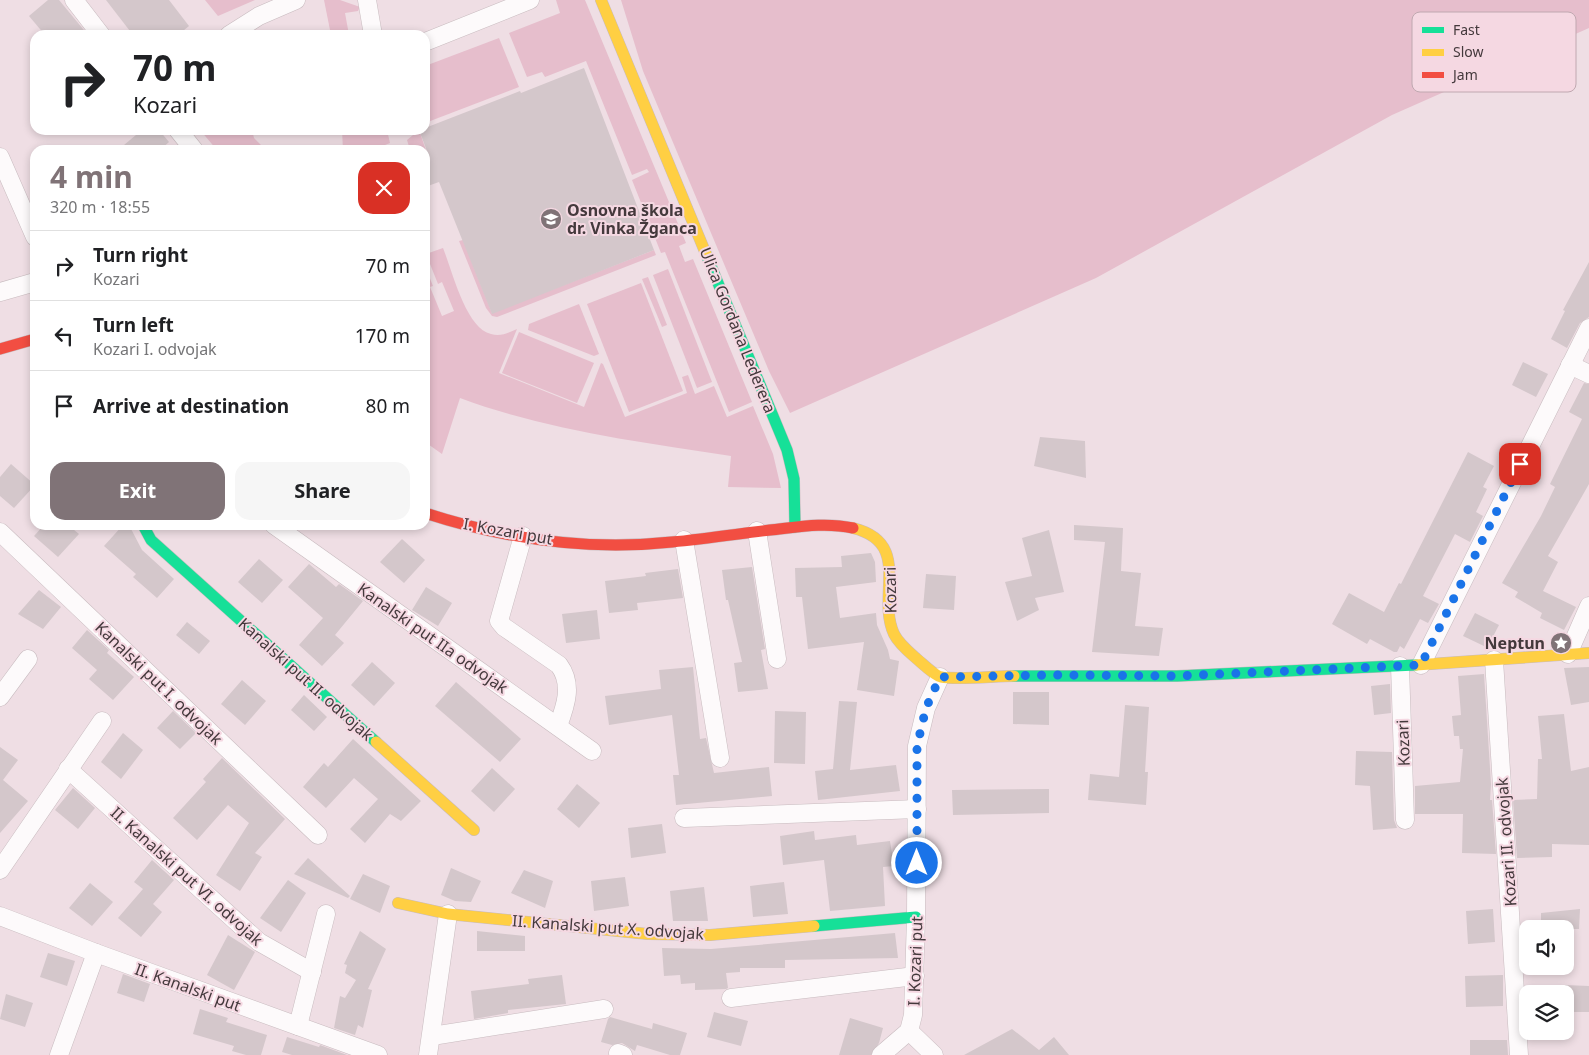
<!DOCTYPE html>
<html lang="en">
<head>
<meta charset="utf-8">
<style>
  :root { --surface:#fff; --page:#f6f6f6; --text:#202124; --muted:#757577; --line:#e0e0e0; --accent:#807377 }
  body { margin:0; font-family:"Noto Sans",sans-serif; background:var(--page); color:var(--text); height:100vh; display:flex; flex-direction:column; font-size:19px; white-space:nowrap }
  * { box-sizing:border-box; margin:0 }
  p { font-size:16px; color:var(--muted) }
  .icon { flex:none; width:28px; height:28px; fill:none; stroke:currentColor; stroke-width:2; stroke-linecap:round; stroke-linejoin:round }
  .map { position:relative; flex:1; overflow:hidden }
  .sheet { position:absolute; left:30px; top:145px; width:400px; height:385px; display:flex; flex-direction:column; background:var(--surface); border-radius:15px; box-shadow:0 2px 8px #0003 }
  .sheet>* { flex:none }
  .banner { position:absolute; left:30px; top:30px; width:400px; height:105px; border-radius:15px; box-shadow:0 2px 8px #0003; background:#fff; color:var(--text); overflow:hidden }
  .buttons { position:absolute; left:1519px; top:920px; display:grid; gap:10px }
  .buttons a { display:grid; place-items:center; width:55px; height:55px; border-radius:10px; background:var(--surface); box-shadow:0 2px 8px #0003; font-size:25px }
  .pin { position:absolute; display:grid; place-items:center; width:42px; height:42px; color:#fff; margin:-21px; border-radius:10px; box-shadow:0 2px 8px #0006 }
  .me { position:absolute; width:55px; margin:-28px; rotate:0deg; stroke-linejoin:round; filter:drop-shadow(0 0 4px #0008) }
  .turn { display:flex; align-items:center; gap:18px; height:105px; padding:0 20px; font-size:22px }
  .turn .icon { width:65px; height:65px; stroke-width:2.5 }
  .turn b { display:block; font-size:35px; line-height:42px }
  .round { display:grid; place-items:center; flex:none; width:52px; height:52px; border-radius:15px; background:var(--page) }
  .head { display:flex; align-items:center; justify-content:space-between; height:85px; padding:0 20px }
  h1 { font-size:30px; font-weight:700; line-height:38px; color:var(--accent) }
  .button { display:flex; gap:10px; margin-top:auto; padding:10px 20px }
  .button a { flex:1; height:58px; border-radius:15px; background:var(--accent); color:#fff; font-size:20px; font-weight:700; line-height:58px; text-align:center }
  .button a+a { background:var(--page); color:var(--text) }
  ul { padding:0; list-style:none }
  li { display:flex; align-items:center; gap:15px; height:70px; padding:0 20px; border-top:1px solid var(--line) }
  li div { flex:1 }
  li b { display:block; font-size:19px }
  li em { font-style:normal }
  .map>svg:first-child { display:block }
</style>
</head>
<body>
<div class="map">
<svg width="1589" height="1055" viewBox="0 0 1589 1055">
  <rect width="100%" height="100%" fill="#efdee4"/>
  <g fill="#e6becc">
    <path d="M205 0H255L218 16Z"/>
    <path d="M324 0H340L360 7 358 11 345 13 349 35H331Z"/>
    <path d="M556 0H585L686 243 679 246 685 262 693 259 752 402 729 412 665 252 661 253 632 180 649 172 647 169 632 175 586 61 545 77 542 72 527 77 509 33 560 13Z"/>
    <path d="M621 0H1589V28L1392 115 1096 278 790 413 769 371 643 71Z"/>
    <path d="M499 38 519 87 425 123V66Z"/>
    <path d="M200 130H252L254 138 266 150H217Z"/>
    <path d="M342 130H387L390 143 373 150H343Z"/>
    <path d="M419 130 427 153 425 154V150H410L407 140Z"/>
    <path d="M463 240 492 313 654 250 656 255 497 317 492 316 486 308 459 241Z"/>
    <path d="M443 248C452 270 466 329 491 334 500 337 508 333 517 329L499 373 584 407 601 363 603 364 625 417 687 393 682 377 688 375 695 394 714 386 727 417 753 406 773 454 781 488 728 487 731 456C640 442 546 430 460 398L442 454 425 442V266L433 286 430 287 442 316 454 311 442 282 438 284 426 254Z"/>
    <path d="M668 269 712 382 697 388 653 275Z"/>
    <path d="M648 277 667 325 662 327 642 279Z"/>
    <path d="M641 283 683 391 629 412 587 304Z"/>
    <path d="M579 304 599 354 594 356 528 330 529 324Z"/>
    <path d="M519 332 594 363 577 403 502 373Z"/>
  </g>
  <g fill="#d4c7cb">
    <path d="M48 0H59L88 35H45L29 16Z"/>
    <path d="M106 0H169L189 26 178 35H133Z"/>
    <path d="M584 68 654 250 492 314 439 182 425 187V161L430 159 419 130H425V128L520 91 521 93Z"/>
    <path d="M142 130H159L169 142 160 150H118Z"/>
    <path d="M1589 262V317L1580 323 1567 348 1551 339 1565 311 1563 310Z"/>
    <path d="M1523 362 1548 374 1536 397 1512 385Z"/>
    <path d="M1584 383 1589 384V484L1548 556 1558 562 1543 591 1576 607 1564 630 1540 618 1542 613 1515 597 1518 592 1502 583 1541 516 1555 487 1550 484 1582 419 1569 412Z"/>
    <path d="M1040 437 1085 441 1086 478 1034 466Z"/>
    <path d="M1468 452 1494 466 1483 487 1487 489 1476 512 1483 516 1470 542 1455 534 1423 596 1439 604 1428 623 1420 619 1404 649 1400 646 1397 652H1394L1370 639 1367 644 1332 624 1349 593 1384 612 1399 583 1401 584Z"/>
    <path d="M11 464 35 485 14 508 0 496V477Z"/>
    <path d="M44 525H68L79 534 58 557 34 536Z"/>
    <path d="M123 525 130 527 142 550 174 579 157 598 133 577 136 574 104 546Z"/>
    <path d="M1074 525 1123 528 1121 571 1141 573 1135 626 1163 628 1159 656 1092 652 1105 542 1074 540Z"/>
    <path d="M1049 530 1064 592 1035 598 1039 610 1017 621 1005 582 1032 576 1022 538Z"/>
    <path d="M402 539 425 560 404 583 380 562Z"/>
    <path d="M871 553 875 562 876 582 836 587 840 618 876 613 877 625 888 650 890 659 899 661 894 696 857 690 864 642 808 649 802 597H796L795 568 842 567 841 556Z"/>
    <path d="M259 559 283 580 262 603 238 582Z"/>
    <path d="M309 564 336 587 339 584 363 601 335 635 344 643 322 666 299 645 323 618 288 587Z"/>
    <path d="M752 567 765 649 761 650 768 689 738 692 734 663 742 662 728 600H726L722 570Z"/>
    <path d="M678 569 683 598 637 603 638 610 609 613 605 581 646 576 645 573Z"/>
    <path d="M926 574 956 576 954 610 923 608Z"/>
    <path d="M426 587 452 603 438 626 412 610Z"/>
    <path d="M39 590 61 607 43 629 18 614Z"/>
    <path d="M597 610 600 639 566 643 562 614Z"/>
    <path d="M1475 613 1499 625 1488 646H1484L1463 636Z"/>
    <path d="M187 622 210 641 199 654 176 635Z"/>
    <path d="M87 630 109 650 107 653 134 677 113 700 89 679 97 670 72 648Z"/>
    <path d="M372 662 395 683 374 706 351 685Z"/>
    <path d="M693 667 700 739 706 738 714 773 769 767 772 796 676 805 673 775H679L672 715 609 725 605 696 661 689 659 670Z"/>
    <path d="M1589 667V702L1571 705 1564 668Z"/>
    <path d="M1484 674 1491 784 1490 800H1492L1496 854 1462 853 1463 814H1415V786L1460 782 1463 749H1460L1459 736H1454L1452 716 1461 715 1458 676Z"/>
    <path d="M242 680 266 701 245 725 221 704Z"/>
    <path d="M456 682 521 739 500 762 435 706Z"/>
    <path d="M1390 684 1391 713 1374 715 1371 686Z"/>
    <path d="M1013 692H1049V725L1013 724Z"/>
    <path d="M304 695 327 717 314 731 291 710Z"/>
    <path d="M839 701 857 702 850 770 896 765 900 791 818 800 815 771 833 769Z"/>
    <path d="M1125 705 1149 707 1145 772H1148L1146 805 1088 800 1090 774 1119 777Z"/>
    <path d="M173 711 196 733 180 749 157 728Z"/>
    <path d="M775 711 806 712 805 764 774 763Z"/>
    <path d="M1564 714 1571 771 1589 767V845L1552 844V857L1517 858 1513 800 1537 799 1538 759H1542L1538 716Z"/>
    <path d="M123 733 143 750 121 779 101 762Z"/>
    <path d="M353 739 421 801 401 821 390 814 365 843 350 829 378 799 354 778 326 808 303 787 324 763 328 767Z"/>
    <path d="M0 747 18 760 3 780 28 801 0 833Z"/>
    <path d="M1356 751 1392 752 1394 820 1397 828 1373 830 1370 786 1355 785Z"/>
    <path d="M222 758 285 819 255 853 262 857 240 891 216 875 249 823 228 805 197 840 173 818 206 782 203 779Z"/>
    <path d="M492 768 515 789 494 812 471 791Z"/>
    <path d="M577 784 600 803 579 828 557 809Z"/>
    <path d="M73 788 95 808 78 829 55 810Z"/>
    <path d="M1049 789V813L953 815 952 790Z"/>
    <path d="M662 824 666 853 631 858 628 828Z"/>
    <path d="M814 831 815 840 856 835 857 845 890 841 894 866 883 867 885 906 830 911 824 860 783 865 780 836Z"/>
    <path d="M308 858 350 896 348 898 294 874Z"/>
    <path d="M152 860 174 880 153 904 162 912 141 937 118 918 143 889 134 882Z"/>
    <path d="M451 868 481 881 471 902 455 901 441 895Z"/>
    <path d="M524 870 553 881 545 908 511 893Z"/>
    <path d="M363 874 390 886 380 913 350 899Z"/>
    <path d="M625 877 629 906 594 911 591 881Z"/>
    <path d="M288 880 306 893 281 932 260 918Z"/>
    <path d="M784 882 788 914 753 917 750 886Z"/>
    <path d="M90 883 113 902 92 926 69 908Z"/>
    <path d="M704 887 708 921H673L670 891Z"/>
    <path d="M1493 909 1495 942 1468 944 1466 911Z"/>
    <path d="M1580 909 1579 929H1541V913Z"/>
    <path d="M360 931 386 949 368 989 372 990 363 1028 358 1025 355 1035 334 1028 340 996 345 998 356 980 345 973 347 965 344 964Z"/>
    <path d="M477 931 525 936V951H477Z"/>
    <path d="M895 933 898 958 785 960V968H740V972L726 973 728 988 726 989 695 990V983L681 984 680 975 664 976 662 948 711 949Z"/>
    <path d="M228 935 255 952 234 990 207 975Z"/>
    <path d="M48 953 75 961 67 986 40 977Z"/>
    <path d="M123 974 150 984 144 1002 117 993Z"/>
    <path d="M562 975 566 1004 508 1010V1013L474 1019 471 991 529 984 528 979Z"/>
    <path d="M1503 975V1006L1466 1007 1465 976Z"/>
    <path d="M1565 985 1589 986V1012H1565Z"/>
    <path d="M6 994 33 1003 25 1027 0 1019Z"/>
    <path d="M200 1009 228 1018 226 1022 267 1035 261 1055H246L232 1051 234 1046 193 1034Z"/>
    <path d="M714 1012 748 1021 741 1046 707 1037Z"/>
    <path d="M610 1017 652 1029 653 1023 687 1033 680 1055H670L637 1045 635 1051 622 1043 612 1045 601 1042 608 1019Z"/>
    <path d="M850 1018 883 1028 879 1043 871 1055H839Z"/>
    <path d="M1012 1029 1039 1050 1054 1037 1069 1055H964Z"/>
    <path d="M287 1037 319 1047 320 1045 347 1055H292L282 1052Z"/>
    <path d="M1470 1040H1507L1508 1055H1470Z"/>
  </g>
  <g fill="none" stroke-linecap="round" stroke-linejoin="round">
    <g stroke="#c8bbbf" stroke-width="19">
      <g id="street">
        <path d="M74 0 101 35"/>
        <path d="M367 0 373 35"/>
        <path d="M229 35 259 16 296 0"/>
        <path d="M425 42 530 0"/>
        <path d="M178 130 194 150"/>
        <path d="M0 157 35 237"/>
        <path d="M0 292 35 282"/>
        <path d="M1570 365 1589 374"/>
        <path d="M274 525 592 751"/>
        <path d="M757 531 777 659"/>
        <path d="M0 532 318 835"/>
        <path d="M523 536 499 621 504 627 559 665C573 684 566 705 558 726"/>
        <path d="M684 540 720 758"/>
        <path d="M1568 654 1589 606"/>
        <path d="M1494 660 1519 1055"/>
        <path d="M1421 665 1589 328"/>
        <path d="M1400 666 1405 820"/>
        <path d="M0 697 28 659"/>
        <path d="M68 769 259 942 312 972"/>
        <path d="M684 818 917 809"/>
        <path d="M0 870 102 721"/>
        <path d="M0 916 96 953 378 1055"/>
        <path d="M731 998 915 976"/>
        <path d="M298 1026 326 914"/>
        <path d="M909 1031 934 1055"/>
        <path d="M432 1036 604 1009"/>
        <path d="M618 1053 623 1055"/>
        <path d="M59 1055 96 953"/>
        <path d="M428 1055 448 914"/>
        <path d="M881 1055 909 1031 913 1015 916 917 917 746 926 708 940 677"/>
      </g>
    </g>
    <g stroke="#c8bbbf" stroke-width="12">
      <g id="fast">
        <path d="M706 254 787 450 794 479 795 527"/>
        <path d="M143 525 151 540 376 742"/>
        <path d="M1014 676H1177L1416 665"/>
        <path d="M814 926 916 917"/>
      </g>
    </g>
    <g stroke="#c8bbbf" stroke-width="12">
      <g id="slow">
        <path d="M601 0 706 254"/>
        <path d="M853 528C913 543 876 595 894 634 899 644 909 652 917 659 923 664 934 675 941 677 958 680 995 676 1014 676"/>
        <path d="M1416 665 1589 653"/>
        <path d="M376 742 474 830"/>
        <path d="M398 903 448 914 648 934 710 935 814 926"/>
      </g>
    </g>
    <g stroke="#c8bbbf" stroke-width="12">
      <g id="jam">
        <path d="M0 349 35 339"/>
        <path d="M425 513C505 539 589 551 672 542 705 539 737 534 770 530 798 527 825 522 853 528"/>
      </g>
    </g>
    <use href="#street" stroke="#fdfafb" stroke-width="18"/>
    <use href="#fast" stroke="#16e098" stroke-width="11"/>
    <use href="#slow" stroke="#ffcf43" stroke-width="11"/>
    <use href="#jam" stroke="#f24e42" stroke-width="11"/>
  </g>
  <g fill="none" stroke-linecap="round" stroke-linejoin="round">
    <path stroke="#1a73e8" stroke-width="9" stroke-dasharray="0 16.2" d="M917 863V746L926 708 940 677 1058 675 1177 676 1421 665 1520 464"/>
  </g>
  <defs>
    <g id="school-disc" transform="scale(1.125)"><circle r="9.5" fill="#807377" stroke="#f5d8e2"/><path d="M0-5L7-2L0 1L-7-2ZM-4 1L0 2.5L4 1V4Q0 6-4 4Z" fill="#fff"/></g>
    <g id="sight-disc" transform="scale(1.125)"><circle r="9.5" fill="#807377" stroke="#f5d8e2"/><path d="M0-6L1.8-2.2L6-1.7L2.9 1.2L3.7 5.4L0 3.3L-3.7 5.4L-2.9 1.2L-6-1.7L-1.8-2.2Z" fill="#fff"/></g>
  </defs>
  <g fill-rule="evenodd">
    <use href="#school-disc" x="551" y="219"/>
    <use href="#sight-disc" x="1561" y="643"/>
  </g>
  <g text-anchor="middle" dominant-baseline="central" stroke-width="4" stroke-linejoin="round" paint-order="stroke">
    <g font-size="16" font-weight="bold" fill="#44393c" stroke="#f5d8e2" text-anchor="start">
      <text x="567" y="210">Osnovna škola<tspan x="567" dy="18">dr. Vinka Žganca</tspan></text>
      <text x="1545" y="643" text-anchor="end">Neptun</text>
    </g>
    <g font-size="16" fill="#44393c" stroke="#f5d8e2">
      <text transform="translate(738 330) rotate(68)">Ulica Gordana Lederera</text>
      <text transform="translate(508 531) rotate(10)">I. Kozari put</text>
      <text transform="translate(890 590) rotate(-91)">Kozari</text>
      <text transform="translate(433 638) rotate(35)">Kanalski put IIa odvojak</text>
      <text transform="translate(306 679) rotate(42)">Kanalski put II. odvojak</text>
      <text transform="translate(159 683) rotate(44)">Kanalski put I. odvojak</text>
      <text transform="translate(1403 743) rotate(-92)">Kozari</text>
      <text transform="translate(1506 842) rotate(-94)">Kozari II. odvojak</text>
      <text transform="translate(187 876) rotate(42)">II. Kanalski put VI. odvojak</text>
      <text transform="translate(608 927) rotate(4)">II. Kanalski put X. odvojak</text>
      <text transform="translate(915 961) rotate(-88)">I. Kozari put</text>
      <text transform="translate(188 987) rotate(20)">II. Kanalski put</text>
    </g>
  </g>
  <rect x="1412" y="12" width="164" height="80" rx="8" fill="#f5d8e2" stroke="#c0a8b0" stroke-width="1"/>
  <rect x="1422" y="27" width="22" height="6" fill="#16e098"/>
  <rect x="1422" y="49" width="22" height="7" fill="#ffcf43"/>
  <rect x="1422" y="72" width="22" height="6" fill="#f24e42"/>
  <g font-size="14" fill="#44393c">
    <text x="1453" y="35">Fast</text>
    <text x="1453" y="57">Slow</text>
    <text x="1453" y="80">Jam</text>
  </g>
</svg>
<div class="buttons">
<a><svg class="icon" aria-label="sound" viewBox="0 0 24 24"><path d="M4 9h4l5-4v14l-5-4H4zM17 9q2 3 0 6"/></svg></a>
<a><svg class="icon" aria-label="layers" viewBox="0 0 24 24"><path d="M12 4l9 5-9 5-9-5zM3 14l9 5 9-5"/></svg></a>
</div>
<div class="pin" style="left:1520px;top:464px;background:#d93025"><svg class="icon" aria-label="arrive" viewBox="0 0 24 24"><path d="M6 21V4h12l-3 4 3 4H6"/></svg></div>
<svg class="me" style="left:917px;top:863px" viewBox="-20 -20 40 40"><circle r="17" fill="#1a73e8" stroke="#fff" stroke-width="3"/><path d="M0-11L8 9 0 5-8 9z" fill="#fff"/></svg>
<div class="banner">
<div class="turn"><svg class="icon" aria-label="right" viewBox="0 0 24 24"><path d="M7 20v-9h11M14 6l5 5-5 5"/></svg><div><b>70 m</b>Kozari</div></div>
</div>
<section class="sheet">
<div class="head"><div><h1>4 min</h1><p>320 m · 18:55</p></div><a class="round" style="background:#d93025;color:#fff"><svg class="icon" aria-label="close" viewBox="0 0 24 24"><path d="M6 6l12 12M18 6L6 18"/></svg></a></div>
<ul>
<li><svg class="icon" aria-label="right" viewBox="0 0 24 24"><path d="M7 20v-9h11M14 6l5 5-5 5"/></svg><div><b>Turn right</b><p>Kozari</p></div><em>70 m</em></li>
<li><svg class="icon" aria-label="left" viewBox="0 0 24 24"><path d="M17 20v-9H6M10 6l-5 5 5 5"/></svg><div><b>Turn left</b><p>Kozari I. odvojak</p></div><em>170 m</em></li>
<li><svg class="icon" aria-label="arrive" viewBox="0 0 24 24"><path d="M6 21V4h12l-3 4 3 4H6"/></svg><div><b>Arrive at destination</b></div><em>80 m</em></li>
</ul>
<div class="button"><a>Exit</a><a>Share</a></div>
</section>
</div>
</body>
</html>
